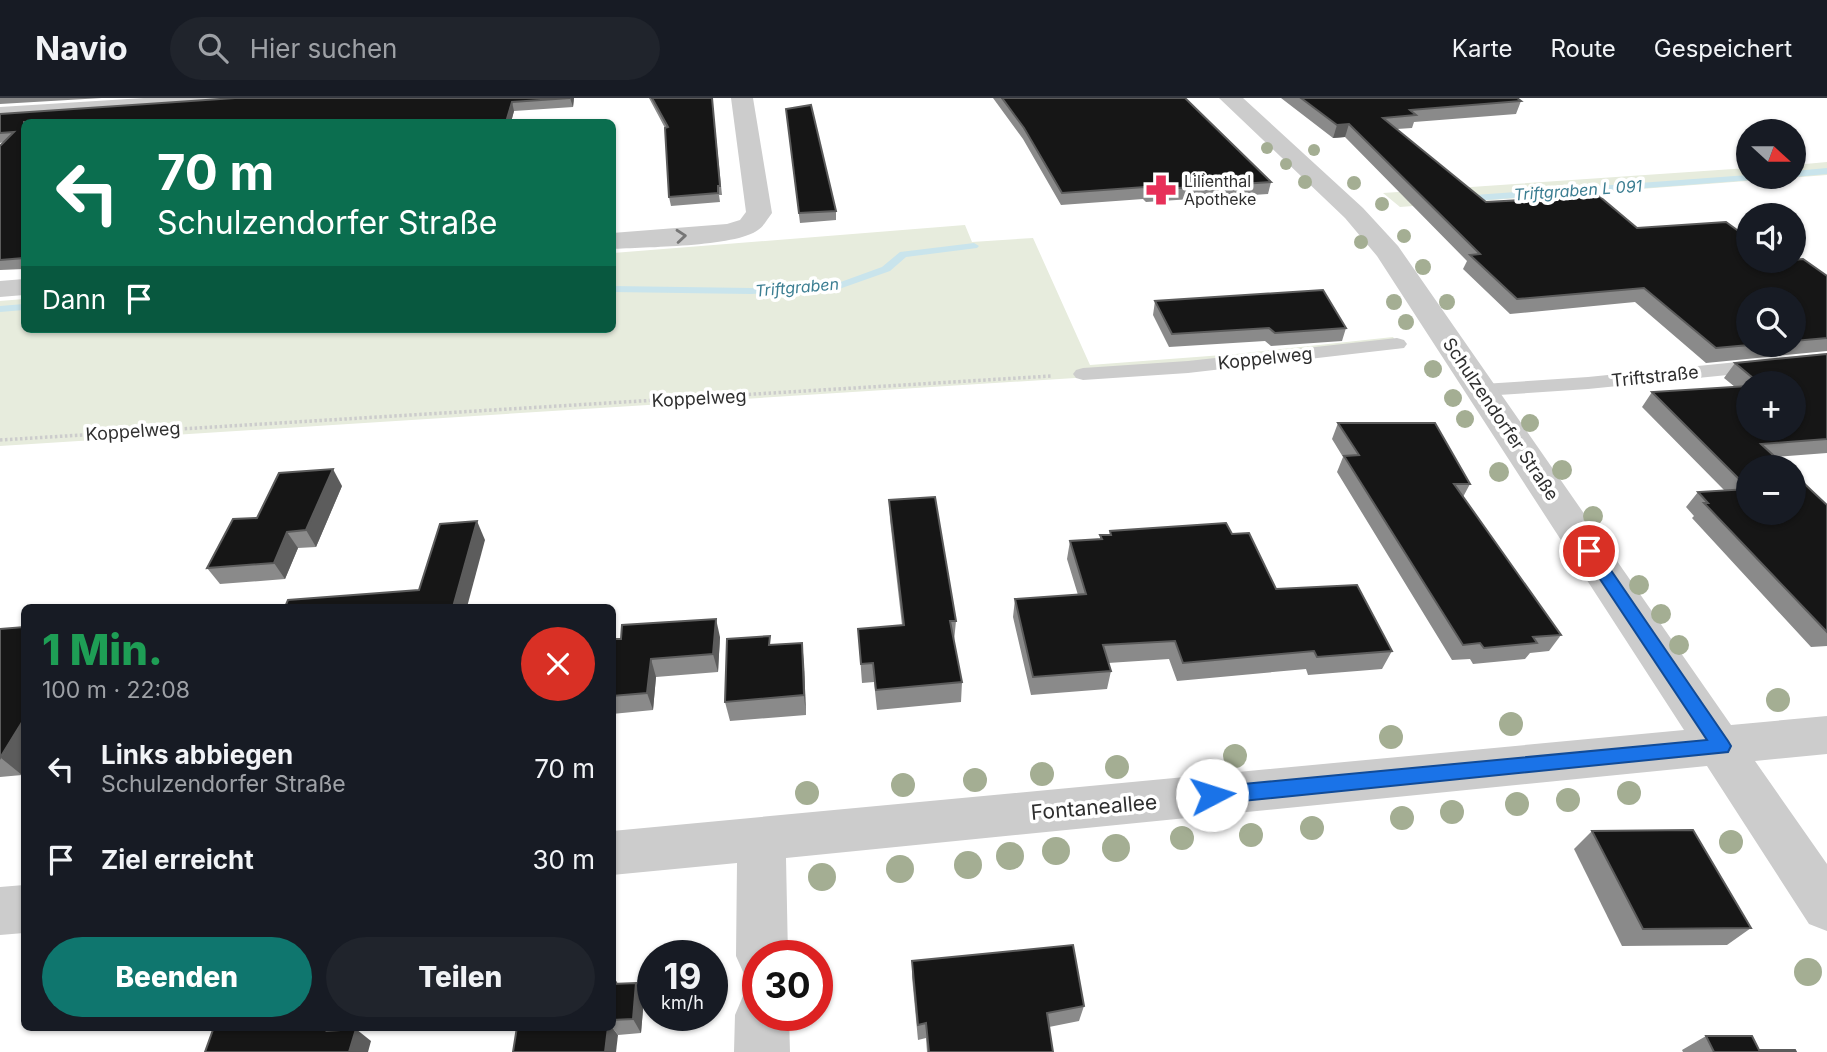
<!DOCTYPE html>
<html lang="de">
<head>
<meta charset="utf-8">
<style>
  :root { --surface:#171b24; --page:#20242c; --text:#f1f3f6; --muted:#9ea1a6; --line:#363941; --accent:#0f766e }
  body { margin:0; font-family:Inter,sans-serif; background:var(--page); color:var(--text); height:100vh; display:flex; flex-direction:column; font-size:26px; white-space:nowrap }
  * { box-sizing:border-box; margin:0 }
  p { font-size:23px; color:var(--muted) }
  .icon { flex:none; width:38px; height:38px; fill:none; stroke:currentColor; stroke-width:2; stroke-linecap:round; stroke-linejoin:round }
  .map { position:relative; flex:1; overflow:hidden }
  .details { position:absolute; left:21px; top:506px; width:595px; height:427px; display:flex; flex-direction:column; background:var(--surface); border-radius:10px; box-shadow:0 2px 5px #0004 }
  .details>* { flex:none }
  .hud { position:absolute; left:21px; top:21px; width:595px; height:214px; border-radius:10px; box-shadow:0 2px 5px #0004; background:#0b6e4f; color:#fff; overflow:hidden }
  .needle { width:46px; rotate:111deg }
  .buttons { position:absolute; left:1736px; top:21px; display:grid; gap:14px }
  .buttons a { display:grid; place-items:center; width:70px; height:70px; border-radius:50%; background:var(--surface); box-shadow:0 2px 5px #0004; font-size:35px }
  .speed { position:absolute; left:637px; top:842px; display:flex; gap:14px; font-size:35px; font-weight:700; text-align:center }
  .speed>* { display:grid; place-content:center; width:91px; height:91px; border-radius:50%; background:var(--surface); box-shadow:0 2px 5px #0004; line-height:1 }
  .speed small { font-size:18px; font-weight:400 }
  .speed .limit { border:10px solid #d22; background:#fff; color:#111 }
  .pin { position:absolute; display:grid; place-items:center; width:60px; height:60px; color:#fff; margin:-30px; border:4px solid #fff; border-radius:50%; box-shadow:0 2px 7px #0007 }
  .me { position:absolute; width:77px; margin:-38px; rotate:85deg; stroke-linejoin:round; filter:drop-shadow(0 0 5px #0008) }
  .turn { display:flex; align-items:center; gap:24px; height:147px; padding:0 21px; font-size:32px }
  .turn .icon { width:91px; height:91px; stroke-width:2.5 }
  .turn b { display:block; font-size:49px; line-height:60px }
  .then { display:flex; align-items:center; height:66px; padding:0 21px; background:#0003; gap:14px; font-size:26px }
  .round { display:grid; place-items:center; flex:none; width:74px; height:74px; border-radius:37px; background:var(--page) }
  .headline { display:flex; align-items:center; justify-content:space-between; height:119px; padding:0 21px }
  h1 { font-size:42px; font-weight:800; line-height:52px; color:#1e9e55 }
  .button { display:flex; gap:14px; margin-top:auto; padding:14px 21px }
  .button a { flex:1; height:80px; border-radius:42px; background:var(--accent); color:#fff; font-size:28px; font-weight:800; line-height:80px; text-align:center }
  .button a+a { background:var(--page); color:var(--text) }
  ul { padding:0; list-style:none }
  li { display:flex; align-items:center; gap:21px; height:91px; padding:0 21px }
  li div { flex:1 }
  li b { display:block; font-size:26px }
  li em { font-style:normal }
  header { display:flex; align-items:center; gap:42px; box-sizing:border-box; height:98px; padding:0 35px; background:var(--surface); border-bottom:2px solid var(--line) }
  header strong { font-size:33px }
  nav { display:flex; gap:38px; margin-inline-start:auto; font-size:24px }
  .search { width:490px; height:63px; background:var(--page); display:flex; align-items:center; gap:18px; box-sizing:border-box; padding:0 24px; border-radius:38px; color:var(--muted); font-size:26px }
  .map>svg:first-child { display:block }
</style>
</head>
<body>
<header>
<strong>Navio</strong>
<div class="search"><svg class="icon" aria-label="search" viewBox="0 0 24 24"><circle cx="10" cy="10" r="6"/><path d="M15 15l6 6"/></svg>Hier suchen</div>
<nav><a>Karte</a><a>Route</a><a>Gespeichert</a></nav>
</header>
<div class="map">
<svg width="1827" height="954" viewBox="0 0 1827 954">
  <rect width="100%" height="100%" fill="#fff"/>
  <g fill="#e7ecdd">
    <path d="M1827 64V77L1400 109 1383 95 1748 70V79H1794V67Z"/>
    <path d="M965 127 972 144 1033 140 1090 267 1236 256 1393 239 1400 250 1170 274 0 348V203L24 201V231H612L613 155Z"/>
  </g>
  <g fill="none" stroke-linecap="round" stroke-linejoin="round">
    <g fill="#c9e4ec" fill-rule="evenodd">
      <path d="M1827 70V76L1794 79V73Z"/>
      <path d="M1748 77V79H1756L1752 82 1461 104 1456 101 1461 98Z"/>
      <path d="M974 145 979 148 977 150 906 159 890 173 839 191 751 196 612 194V188L751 190 838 185 882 169 900 154Z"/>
      <path d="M24 206V212L0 214V208Z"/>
    </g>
    <path stroke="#ccc" stroke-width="3.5" stroke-dasharray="2.5 2.5" stroke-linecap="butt" d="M0 342 1051 278"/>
    <g fill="#ccc" fill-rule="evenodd">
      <path d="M1397 240 1404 242 1407 246 1404 250 1188 275 1083 282 1076 280 1073 276 1076 272 1083 270 1188 263Z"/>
      <path d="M1827 255V267L1588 291 1483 298 1476 296 1473 292 1476 288 1483 286 1588 279Z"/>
    </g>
    <g fill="#ccc" fill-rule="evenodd">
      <path d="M144 0H253L250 5 242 6 0 23V9Z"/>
      <path d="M731 0H753L772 115C768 120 764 128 758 132 736 149 643 149 612 151V135L727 126 740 122 746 114Z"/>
      <path d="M1219 0H1243L1363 110 1398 148 1731 627 1827 618V656L1755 663 1827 766V833L1809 826 1707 668 786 760 788 858H758V882L744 876 736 858 737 765 612 777V733L1684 632 1377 158 1345 120Z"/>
      <path d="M24 181V197L0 199V183Z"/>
      <path d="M24 787V835L0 837V789Z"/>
      <path d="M758 892V917H789L790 954H734L735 917 743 898Z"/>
    </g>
  </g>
  <g fill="#a4ae93">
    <circle cx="1267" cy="50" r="6"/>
    <circle cx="1314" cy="52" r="6"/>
    <circle cx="1286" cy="66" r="6"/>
    <circle cx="1305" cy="84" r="7"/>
    <circle cx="1354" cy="85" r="7"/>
    <circle cx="1382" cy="106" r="7"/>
    <circle cx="1404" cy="138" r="7"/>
    <circle cx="1361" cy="144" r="7"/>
    <circle cx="1423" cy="169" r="8"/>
    <circle cx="1394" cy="204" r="8"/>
    <circle cx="1447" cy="204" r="8"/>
    <circle cx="1406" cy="224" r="8"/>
    <circle cx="1433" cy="271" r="9"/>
    <circle cx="1453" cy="300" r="9"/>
    <circle cx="1465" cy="321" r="9"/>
    <circle cx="1530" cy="325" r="9"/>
    <circle cx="1562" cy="372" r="10"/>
    <circle cx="1499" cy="374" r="10"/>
    <circle cx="1593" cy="418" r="10"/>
    <circle cx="1639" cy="487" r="10"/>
    <circle cx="1661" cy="516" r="10"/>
    <circle cx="1679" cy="547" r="10"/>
    <circle cx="1778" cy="602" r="12"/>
    <circle cx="1511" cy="626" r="12"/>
    <circle cx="1391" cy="639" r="12"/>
    <circle cx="1235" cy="658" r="12"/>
    <circle cx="1117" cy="669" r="12"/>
    <circle cx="1042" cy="676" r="12"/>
    <circle cx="975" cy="682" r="12"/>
    <circle cx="903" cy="687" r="12"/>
    <circle cx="807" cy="695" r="12"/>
    <circle cx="1629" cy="695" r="12"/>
    <circle cx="1568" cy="702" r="12"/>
    <circle cx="1517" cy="706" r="12"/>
    <circle cx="1452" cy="714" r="12"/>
    <circle cx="1402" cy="720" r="12"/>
    <circle cx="1312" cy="730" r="12"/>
    <circle cx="1251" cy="737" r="12"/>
    <circle cx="1182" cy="740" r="12"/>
    <circle cx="1731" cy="744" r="12"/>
    <circle cx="1116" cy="750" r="14"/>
    <circle cx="1056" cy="753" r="14"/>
    <circle cx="1010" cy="758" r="14"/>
    <circle cx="968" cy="767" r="14"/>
    <circle cx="900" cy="771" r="14"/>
    <circle cx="822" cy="779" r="14"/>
    <circle cx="1808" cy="874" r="14"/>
  </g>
  <g fill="#8a8a8a" fill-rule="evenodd">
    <path d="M0 0H102L0 6Z"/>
    <path d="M574 0 573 9 514 13 511 24H24V171L0 172V48L4 44 0 45V16Z"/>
    <path d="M649 0H712L722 97H719L720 104 671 108 669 99 665 30Z"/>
    <path d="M993 0H1185L1271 84 1268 96 1146 104 1143 101 1061 107 1023 41Z"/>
    <path d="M1281 0H1517L1521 3 1516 16 1414 24 1412 30 1397 31 1486 104 1637 130 1748 163 1827 178V253L1706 265 1635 204 1510 216 1463 171 1467 163 1345 39 1333 40ZM1794 201V247H1748Z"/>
    <path d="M786 11 836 113V122L800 125Z"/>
    <path d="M1155 203 1346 230 1342 243 1271 248 1265 243 1169 249 1153 217Z"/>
    <path d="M1827 256V355L1775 359 1827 407V548L1811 549 1692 420 1694 418 1686 409 1698 394 1724 392 1642 309 1652 294 1735 289 1724 280 1735 265ZM1748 285H1794L1748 331Z"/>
    <path d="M1338 325 1470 386 1463 399 1561 537 1549 553 1530 555 1525 561 1473 566 1470 561 1452 562 1337 374 1343 359 1332 341Z"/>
    <path d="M342 388 316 449 298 450 285 481 220 486 207 470 257 420Z"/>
    <path d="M889 402 956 523 954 543 962 584 961 604 877 612 874 584 862 585 858 531 902 527 890 422Z"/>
    <path d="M1110 433 1232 436 1276 491 1392 553 1382 571 1308 577 1306 571 1177 583 1169 561 1108 565 1111 573 1107 591 1031 597 1013 519 1015 501 1078 497 1067 461 1070 443 1100 441V437H1110Z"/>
    <path d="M24 529V673L22 677 0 679V531Z"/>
    <path d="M720 539 718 574 656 579 653 612 612 616V541Z"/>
    <path d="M771 547 804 565 806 617 730 623 725 604Z"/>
    <path d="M1592 733 1751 830 1727 847 1622 848 1574 751Z"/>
    <path d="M912 863 1084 908 1079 923 1049 929 1053 954H927L926 940 918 942 912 879Z"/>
    <path d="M612 877 618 886 636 885 644 900 641 935 618 937 612 929Z"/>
    <path d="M1706 938 1759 952 1796 954H1683L1682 952Z"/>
  </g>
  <g fill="#5c5c5c">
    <path d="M570 0H574L573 9Z"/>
    <path d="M512 4 514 13 511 24H506Z"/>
    <path d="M1349 26 1345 39 1333 40 1337 27Z"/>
    <path d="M333 371 342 388 316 449 306 432Z"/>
    <path d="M477 423 485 442 467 509H453Z"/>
    <path d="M287 434 298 450 285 481 274 465Z"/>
    <path d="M716 521 720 539 718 574 713 556Z"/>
    <path d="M802 545 804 565 806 617 804 597Z"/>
    <path d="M651 561 656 579 653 612 647 595Z"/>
    <path d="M24 621V673L22 677 1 660Z"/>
    <path d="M613 877 621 892 612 888Z"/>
    <path d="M636 885 644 900 641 935 633 921Z"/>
    <path d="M329 929H348L343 946 327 933Z"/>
    <path d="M608 929H612L618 937 616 954H605Z"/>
    <path d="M356 931 371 943 368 954H349Z"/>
  </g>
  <g fill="#161616" stroke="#5c5c5c" stroke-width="2">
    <path d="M235 0H570L512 4 506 24H24V160L0 162V48L14 34 0 35V16Z"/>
    <path d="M652 0H712L720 88H718V95L669 99 665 30 668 29Z"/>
    <path d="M1002 0H1185L1271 84 1148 92 1145 89 1062 95 1024 30Z"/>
    <path d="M1301 0H1517L1521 3 1410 12 1416 17 1383 20 1486 104 1599 98 1637 130 1726 124 1748 140V163H1782L1803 161 1827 178V240L1794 243V201H1748L1749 247 1716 250 1644 190 1517 201 1470 157 1480 156 1349 26 1337 27Z"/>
    <path d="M811 7 836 113 799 115 786 11Z"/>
    <path d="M1323 192 1346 230 1275 235 1269 230 1172 236 1155 203Z"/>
    <path d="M1827 256V341L1761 346 1786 369H1748V390L1652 294 1748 288V331H1794V285H1759L1735 265Z"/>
    <path d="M1338 325H1435L1470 386H1454L1561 537 1533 539 1537 545 1484 550 1480 545 1463 547 1344 358 1359 357Z"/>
    <path d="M333 371 306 432 287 434 274 465 207 470 233 421 257 420 279 375Z"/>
    <path d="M1794 376 1827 407V534L1704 405H1708L1698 394 1748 391V415H1794Z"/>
    <path d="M935 399 956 523H950L962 584 876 592 873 565 861 566 858 531 904 527 889 402Z"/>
    <path d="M477 423 453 509H285L288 502 419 492 440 426Z"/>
    <path d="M1226 425 1232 436 1249 435 1276 491 1357 487 1392 553 1317 559 1314 553 1183 565 1175 543 1103 547 1111 573 1033 579 1015 501 1086 496 1070 443 1102 441 1100 437H1111L1110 433Z"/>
    <path d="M716 521 713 556 651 561 647 595 612 598V541H621L622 527Z"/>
    <path d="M24 529V621L0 660V531Z"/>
    <path d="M770 538 769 547 802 545 804 597 725 604 727 541Z"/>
    <path d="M1693 732 1751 830 1643 831 1592 733Z"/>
    <path d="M1073 847 1084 908 1047 915 1053 954H929L926 925 918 927 912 863Z"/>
    <path d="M636 885 633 921 612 922V886Z"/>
    <path d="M214 929H329L327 933 356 931 349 954H205Z"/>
    <path d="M517 929H608L605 954H513Z"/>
    <path d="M1706 938H1752L1759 952H1795L1796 954H1714Z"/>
  </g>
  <defs><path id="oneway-chevron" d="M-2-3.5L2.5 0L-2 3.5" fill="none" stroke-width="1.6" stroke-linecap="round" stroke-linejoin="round" transform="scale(1.75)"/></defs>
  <use stroke="#767676" href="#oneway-chevron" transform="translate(681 138) rotate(-5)"/>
  <path fill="#1a73e8" stroke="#114b97" stroke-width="2" d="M1589 447 1595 449 1728 643 1731 648 1728 654 1212 706 1206 703 1203 697 1206 691 1212 689 1707 642 1584 457 1582 453 1584 449Z"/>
  <defs>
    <g id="pharmacy-bare" transform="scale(2.415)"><path d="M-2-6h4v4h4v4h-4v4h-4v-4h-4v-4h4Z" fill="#e73059" stroke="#fff" stroke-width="2.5" paint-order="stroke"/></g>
  </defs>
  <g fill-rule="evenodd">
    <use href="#pharmacy-bare" x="1161" y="92"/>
  </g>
  <g text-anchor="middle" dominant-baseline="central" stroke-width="7" stroke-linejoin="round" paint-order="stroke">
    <g font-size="16" fill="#2f2f2f" stroke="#fff" text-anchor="start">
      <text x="1184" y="83">Lilienthal<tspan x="1184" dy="18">Apotheke</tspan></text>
    </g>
    <g font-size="16" font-style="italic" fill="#3c7e92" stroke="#fff">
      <text transform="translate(1578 92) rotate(-4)">Triftgraben L 091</text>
      <text transform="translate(797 189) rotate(-5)">Triftgraben</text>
    </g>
    <g font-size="18" fill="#2f2f2f" stroke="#fff">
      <text transform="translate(1265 260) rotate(-6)">Koppelweg</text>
      <text transform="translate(1655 278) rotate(-6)">Triftstraße</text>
      <text transform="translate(699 300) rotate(-3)">Koppelweg</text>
      <text transform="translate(1501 321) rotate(56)">Schulzendorfer Straße</text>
      <text transform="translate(133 333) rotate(-4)">Koppelweg</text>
    </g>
    <g font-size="21" fill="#2f2f2f" stroke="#fff">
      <text transform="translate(1094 709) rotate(-5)">Fontaneallee</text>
    </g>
  </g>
</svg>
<div class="buttons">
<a><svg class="needle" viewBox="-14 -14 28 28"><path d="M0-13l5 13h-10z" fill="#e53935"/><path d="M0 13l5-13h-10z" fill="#9ea1a6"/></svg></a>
<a><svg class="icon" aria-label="sound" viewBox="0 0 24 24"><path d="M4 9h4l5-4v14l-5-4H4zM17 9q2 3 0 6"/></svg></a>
<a><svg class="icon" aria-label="search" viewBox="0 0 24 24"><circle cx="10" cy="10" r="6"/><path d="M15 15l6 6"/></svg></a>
<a>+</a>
<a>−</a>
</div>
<div class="speed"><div>19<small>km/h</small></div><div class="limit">30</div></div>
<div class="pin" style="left:1589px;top:453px;background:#d93025"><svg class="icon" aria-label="arrive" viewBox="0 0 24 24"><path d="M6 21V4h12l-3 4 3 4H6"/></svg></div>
<svg class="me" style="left:1212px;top:697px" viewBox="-20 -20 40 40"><circle r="19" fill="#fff"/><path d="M0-13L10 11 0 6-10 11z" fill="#1a73e8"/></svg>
<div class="hud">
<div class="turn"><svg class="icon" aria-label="left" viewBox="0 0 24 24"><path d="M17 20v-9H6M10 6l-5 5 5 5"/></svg><div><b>70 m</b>Schulzendorfer Straße</div></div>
<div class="then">Dann<svg class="icon" aria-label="arrive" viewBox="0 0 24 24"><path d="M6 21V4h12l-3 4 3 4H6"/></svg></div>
</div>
<section class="details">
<div class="headline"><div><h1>1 Min.</h1><p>100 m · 22:08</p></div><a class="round" style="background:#d93025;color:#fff"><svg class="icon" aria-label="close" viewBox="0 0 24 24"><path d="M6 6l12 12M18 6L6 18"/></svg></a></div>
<ul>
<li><svg class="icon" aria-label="left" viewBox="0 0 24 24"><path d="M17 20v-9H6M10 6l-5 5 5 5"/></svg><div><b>Links abbiegen</b><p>Schulzendorfer Straße</p></div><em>70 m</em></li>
<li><svg class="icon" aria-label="arrive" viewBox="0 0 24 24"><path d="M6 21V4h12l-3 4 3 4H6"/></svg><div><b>Ziel erreicht</b></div><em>30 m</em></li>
</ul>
<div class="button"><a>Beenden</a><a>Teilen</a></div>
</section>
</div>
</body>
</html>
